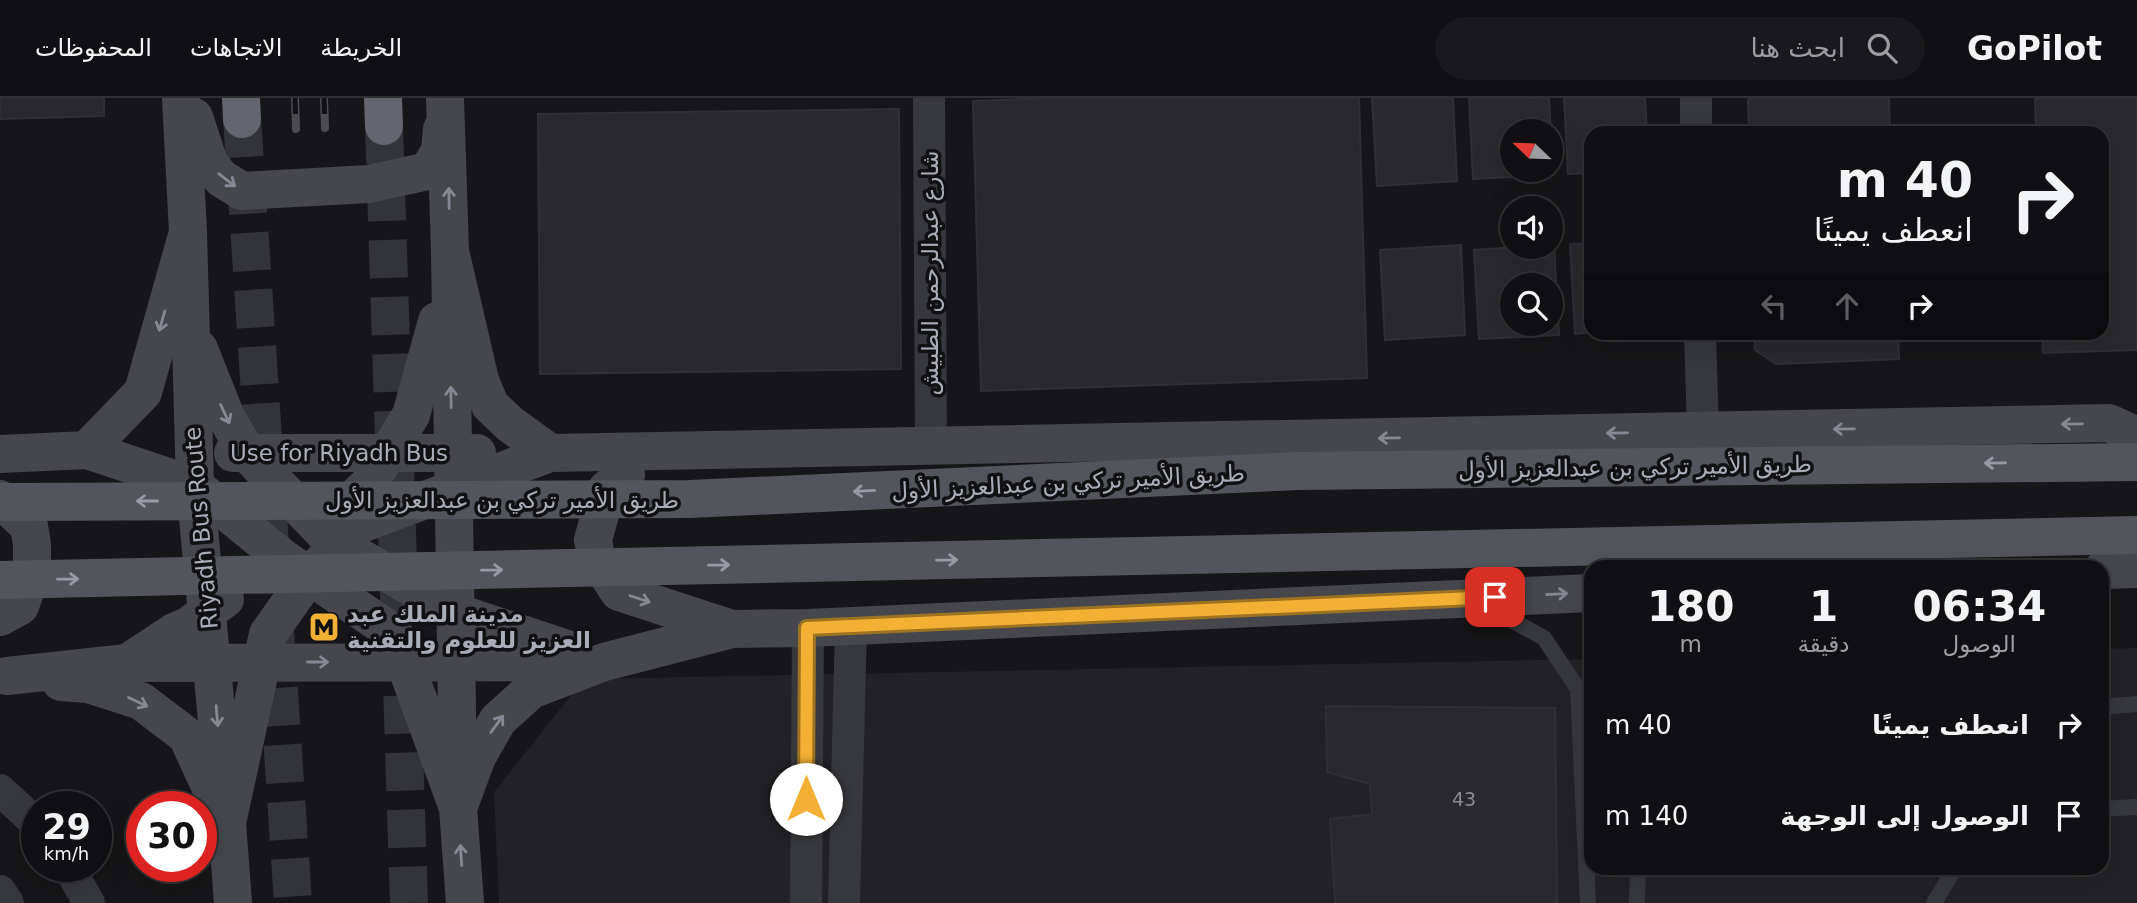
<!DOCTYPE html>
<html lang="ar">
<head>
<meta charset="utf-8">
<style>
  :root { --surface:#101012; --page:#19191b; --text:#f1f3f6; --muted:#9c9d9f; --line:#303032 }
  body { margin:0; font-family:"DejaVu Sans",Cairo,sans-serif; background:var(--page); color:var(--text); direction:rtl; height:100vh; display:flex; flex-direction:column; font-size:26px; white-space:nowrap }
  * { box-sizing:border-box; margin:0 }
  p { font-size:23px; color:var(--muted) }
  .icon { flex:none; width:38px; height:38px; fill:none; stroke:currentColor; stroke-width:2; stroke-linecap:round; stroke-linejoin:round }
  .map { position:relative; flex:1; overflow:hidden; direction:ltr }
  .details { position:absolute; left:1584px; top:462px; width:525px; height:315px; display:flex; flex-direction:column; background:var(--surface); border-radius:21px; box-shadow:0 7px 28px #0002,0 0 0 2px var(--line); direction:rtl }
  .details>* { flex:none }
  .guide { position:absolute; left:1584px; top:28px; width:525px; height:214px; border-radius:21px; box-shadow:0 7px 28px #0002,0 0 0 2px var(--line); direction:rtl; background:#101012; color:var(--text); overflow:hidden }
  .needle { width:46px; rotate:293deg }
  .buttons { position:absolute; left:1500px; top:21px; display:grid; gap:14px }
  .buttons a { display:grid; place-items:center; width:63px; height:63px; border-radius:50%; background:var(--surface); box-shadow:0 7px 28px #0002,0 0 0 2px var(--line); font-size:35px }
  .speed { position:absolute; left:21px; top:693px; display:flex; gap:14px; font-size:35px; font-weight:700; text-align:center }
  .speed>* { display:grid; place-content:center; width:91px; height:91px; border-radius:50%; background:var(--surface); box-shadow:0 7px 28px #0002,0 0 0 2px var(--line); line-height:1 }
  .speed small { font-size:18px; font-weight:400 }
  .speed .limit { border:10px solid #d22; background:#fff; color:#111 }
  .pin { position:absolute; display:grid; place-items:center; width:60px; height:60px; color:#fff; margin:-30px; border-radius:14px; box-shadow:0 4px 10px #0006 }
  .me { position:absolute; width:77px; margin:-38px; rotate:0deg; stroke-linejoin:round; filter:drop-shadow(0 0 5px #0008) }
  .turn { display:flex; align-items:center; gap:24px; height:147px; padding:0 21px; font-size:32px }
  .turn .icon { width:91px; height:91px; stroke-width:2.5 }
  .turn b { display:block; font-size:49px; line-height:60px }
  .lanes { display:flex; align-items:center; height:66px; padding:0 21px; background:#0003; justify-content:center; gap:35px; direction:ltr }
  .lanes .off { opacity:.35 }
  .eta { display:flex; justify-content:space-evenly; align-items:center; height:119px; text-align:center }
  .eta b { font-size:42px; font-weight:700; line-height:49px }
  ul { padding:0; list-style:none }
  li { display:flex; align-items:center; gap:21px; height:91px; padding:0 21px }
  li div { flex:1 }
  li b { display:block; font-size:26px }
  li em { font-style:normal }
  header { display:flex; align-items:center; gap:42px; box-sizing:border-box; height:98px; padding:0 35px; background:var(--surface); border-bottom:2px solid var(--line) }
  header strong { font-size:33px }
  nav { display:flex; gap:38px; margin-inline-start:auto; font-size:24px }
  .search { width:490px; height:63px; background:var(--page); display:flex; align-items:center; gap:18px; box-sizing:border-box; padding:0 24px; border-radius:38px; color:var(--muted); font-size:26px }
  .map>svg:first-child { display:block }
</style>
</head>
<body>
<header>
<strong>GoPilot</strong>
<div class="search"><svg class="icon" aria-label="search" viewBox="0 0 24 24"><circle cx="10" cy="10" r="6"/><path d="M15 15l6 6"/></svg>ابحث هنا</div>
<nav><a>الخريطة</a><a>الاتجاهات</a><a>المحفوظات</a></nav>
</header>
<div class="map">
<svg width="2137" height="805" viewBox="0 0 2137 805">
  <rect width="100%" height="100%" fill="#161618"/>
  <path fill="#222225" d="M2137 550V805H499L494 694 584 581 1591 561V770H2102V551Z"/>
  <g fill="#29292c" stroke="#303034" stroke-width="2" fill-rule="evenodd">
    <path d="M0 0H104V18L0 21Z"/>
    <path d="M1048 0H1359L1367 280 981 293 973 3Z"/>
    <path d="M1372 0H1453L1457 83 1377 88Z"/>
    <path d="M1469 0H1549L1553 77 1473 81ZM1512 33H1550V72H1512Z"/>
    <path d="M1564 0H1645L1647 35H1591V75L1568 76Z"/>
    <path d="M1751 0H1889L1890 35H1749L1748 2Z"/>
    <path d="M2035 0H2137V252L2043 255 2042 234H2102V35H2036Z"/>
    <path d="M899 11 901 271 540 276 538 16Z"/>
    <path d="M1591 145V234H1593L1575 236 1570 146Z"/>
    <path d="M1461 147 1465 237 1385 242 1380 152Z"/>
    <path d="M1550 147H1554L1559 237 1479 241 1474 152ZM1512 187H1550V226H1512Z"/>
    <path d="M1754 234H1898L1899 261 1776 266 1755 252Z"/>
    <path d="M1326 608 1555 610 1557 805H1335L1330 721 1372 716 1370 686 1327 674Z"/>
  </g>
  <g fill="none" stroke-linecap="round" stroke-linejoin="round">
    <g stroke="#333438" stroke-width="38" stroke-dasharray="38 19" stroke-linecap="butt">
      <path d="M242 21 272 477"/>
      <path d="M384 28 409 805"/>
      <path d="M275 533 293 805"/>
    </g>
    <g stroke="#37383d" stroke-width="16">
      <path d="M1486 508 1544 540 1578 591 1588 805"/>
      <path d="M2102 609 2137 606"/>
      <path d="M2102 711 2137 709"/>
      <path d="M1637 805 1638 770"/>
      <path d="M1934 805 1955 770"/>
    </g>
    <g stroke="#37383d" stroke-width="32">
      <path d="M929 0 931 349"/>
      <path d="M1696 0V35"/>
      <path d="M1700 234 1703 333"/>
      <path d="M0 692 37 726"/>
      <path d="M68 768 89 805"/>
      <path d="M0 793 8 805"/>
      <path d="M806 805 808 530"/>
      <path d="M844 805 851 528"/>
    </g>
    <g stroke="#45474d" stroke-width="38">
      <path d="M445 0 450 153 480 282 490 307 510 326 550 355"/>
      <path d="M194 19 209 65 221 80 242 93 369 86 428 73 440 53 442 31"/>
      <path d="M188 134 195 388 223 687"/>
      <path d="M450 153 458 680"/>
      <path d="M199 251 226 319 247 355 333 444 455 514 573 553"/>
      <path d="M87 352 195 388 283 460 394 535 458 710 465 805"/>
      <path d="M233 355H477"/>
      <path d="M0 356 87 352 143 294 188 134 181 0"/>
      <path d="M626 377 607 391 593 442 596 459 619 494 732 531"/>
      <path d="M0 401 29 428 32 446V474L20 508 0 519"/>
      <path d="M334 419 368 387 411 317 437 223"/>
      <path d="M2102 472 2137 471"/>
      <path d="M127 565 174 534 188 528 225 501"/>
      <path d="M7 578 127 565 581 564"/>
      <path d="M61 584 88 586 141 603 187 638 227 725 233 805"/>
      <path d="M458 710 477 659 498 622 531 592 604 564 732 531 808 530 1591 495"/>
      <path d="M227 725 268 536 309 478 356 428 550 355 2109 325 2137 338"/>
    </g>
    <path stroke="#53555c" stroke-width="38" d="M1299 373 2137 364"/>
    <g stroke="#63666e" stroke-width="38">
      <path d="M241 0 242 21"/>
      <path d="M383 0 384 28"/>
    </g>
    <g stroke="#4a4c52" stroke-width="8">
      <g id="rail">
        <path d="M295 0 296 31"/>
        <path d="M324 0 325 30"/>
      </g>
    </g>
    <use href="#rail" stroke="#111113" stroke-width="5" stroke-dasharray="16" stroke-linecap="butt"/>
    <g stroke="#53555c" stroke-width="38">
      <path d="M0 404 690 401 1299 373"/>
      <path d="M0 482 2137 437"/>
    </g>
  </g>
  <defs><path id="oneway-shaft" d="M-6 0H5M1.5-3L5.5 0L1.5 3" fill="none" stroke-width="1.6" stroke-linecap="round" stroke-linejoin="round" transform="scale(1.75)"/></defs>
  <g stroke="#858993">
    <use href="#oneway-shaft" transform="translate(227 82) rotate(37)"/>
    <use href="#oneway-shaft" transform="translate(449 100) rotate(-91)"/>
    <use href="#oneway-shaft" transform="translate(162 223) rotate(106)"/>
    <use href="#oneway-shaft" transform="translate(451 299) rotate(-91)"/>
    <use href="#oneway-shaft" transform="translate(225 316) rotate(65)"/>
    <use href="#oneway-shaft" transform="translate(2072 326) rotate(179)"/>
    <use href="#oneway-shaft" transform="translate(1844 331) rotate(179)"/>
    <use href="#oneway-shaft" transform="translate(1617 335) rotate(179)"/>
    <use href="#oneway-shaft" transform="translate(1389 340) rotate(179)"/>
    <use href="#oneway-shaft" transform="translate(1557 496) rotate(-3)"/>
    <use href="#oneway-shaft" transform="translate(640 501) rotate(18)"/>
    <use href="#oneway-shaft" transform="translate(318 564)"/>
    <use href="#oneway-shaft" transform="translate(138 604) rotate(25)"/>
    <use href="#oneway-shaft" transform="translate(217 618) rotate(85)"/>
    <use href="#oneway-shaft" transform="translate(497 626) rotate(-54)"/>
    <use href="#oneway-shaft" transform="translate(461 757) rotate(-94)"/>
  </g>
  <g stroke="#979ba6">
    <use href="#oneway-shaft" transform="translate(1995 365) rotate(179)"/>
    <use href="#oneway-shaft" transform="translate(864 393) rotate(177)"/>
    <use href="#oneway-shaft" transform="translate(147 403) rotate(180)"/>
    <use href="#oneway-shaft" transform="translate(947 462) rotate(-1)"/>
    <use href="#oneway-shaft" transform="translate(719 467) rotate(-1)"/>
    <use href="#oneway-shaft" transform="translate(492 472) rotate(-1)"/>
    <use href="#oneway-shaft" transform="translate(68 481) rotate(-1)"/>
  </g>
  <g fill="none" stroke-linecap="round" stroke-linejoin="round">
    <g stroke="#9d7322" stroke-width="18">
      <path id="route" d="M806 701 807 530 1495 499"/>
    </g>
    <use href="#route" stroke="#f2b134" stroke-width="12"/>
  </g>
  <defs>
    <g id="metro-square" transform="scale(1.575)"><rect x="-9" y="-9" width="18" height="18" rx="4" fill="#f2b134" stroke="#111113"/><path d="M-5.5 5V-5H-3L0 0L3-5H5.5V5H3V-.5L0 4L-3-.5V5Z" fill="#111"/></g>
  </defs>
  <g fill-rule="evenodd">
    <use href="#metro-square" x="324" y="529"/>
  </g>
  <g text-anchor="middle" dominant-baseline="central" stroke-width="7" stroke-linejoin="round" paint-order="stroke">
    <g font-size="19" fill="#888b94">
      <text x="1464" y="701">43</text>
    </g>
    <g font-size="23" fill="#a8adb8" stroke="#111113">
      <text transform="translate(930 175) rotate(-90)">شارع عبدالرحمن الطبيش</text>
      <text x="339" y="355">Use for Riyadh Bus</text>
      <text transform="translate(1635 369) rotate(-1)">طريق الأمير تركي بن عبدالعزيز الأول</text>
      <text transform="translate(1068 384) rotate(-3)">طريق الأمير تركي بن عبدالعزيز الأول</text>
      <text x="502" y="402">طريق الأمير تركي بن عبدالعزيز الأول</text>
      <text transform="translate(201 430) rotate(-95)">Riyadh Bus Route</text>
    </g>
    <g font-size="23" font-weight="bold" fill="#a8adb8" stroke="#111113" text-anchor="start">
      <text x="347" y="516">مدينة الملك عبد<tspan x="347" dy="26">العزيز للعلوم والتقنية</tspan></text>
    </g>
  </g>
</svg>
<div class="buttons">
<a><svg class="needle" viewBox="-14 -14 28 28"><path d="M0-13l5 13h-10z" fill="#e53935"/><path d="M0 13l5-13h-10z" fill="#9c9d9f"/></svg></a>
<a><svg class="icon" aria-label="sound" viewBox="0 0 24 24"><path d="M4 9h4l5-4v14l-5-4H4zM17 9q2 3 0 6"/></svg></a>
<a><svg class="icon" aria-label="search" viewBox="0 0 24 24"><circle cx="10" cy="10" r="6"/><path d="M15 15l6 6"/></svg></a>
</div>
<div class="speed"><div>29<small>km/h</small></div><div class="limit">30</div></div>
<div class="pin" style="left:1495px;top:499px;background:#d93025"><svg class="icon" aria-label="arrive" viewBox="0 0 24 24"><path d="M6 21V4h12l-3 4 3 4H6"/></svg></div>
<svg class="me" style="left:806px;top:701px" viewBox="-20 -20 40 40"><circle r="19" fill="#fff"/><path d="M0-13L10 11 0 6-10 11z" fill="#f2b134"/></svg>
<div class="guide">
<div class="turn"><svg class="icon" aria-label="right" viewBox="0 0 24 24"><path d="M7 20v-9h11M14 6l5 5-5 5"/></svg><div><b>40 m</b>انعطف يمينًا</div></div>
<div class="lanes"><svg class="icon off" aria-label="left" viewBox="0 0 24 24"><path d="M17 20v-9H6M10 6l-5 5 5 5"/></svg><svg class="icon off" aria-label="ahead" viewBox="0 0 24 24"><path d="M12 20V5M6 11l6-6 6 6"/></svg><svg class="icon" aria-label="right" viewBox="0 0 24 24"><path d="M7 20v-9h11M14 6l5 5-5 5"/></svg></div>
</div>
<section class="details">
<div class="eta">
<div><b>06:34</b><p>الوصول</p></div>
<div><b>1</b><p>دقيقة</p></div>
<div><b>180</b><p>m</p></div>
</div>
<ul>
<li><svg class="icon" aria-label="right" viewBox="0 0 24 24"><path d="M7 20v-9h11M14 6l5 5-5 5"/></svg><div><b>انعطف يمينًا</b></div><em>40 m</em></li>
<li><svg class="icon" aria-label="arrive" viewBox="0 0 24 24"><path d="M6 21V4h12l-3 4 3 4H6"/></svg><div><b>الوصول إلى الوجهة</b></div><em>140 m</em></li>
</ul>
</section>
</div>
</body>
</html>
